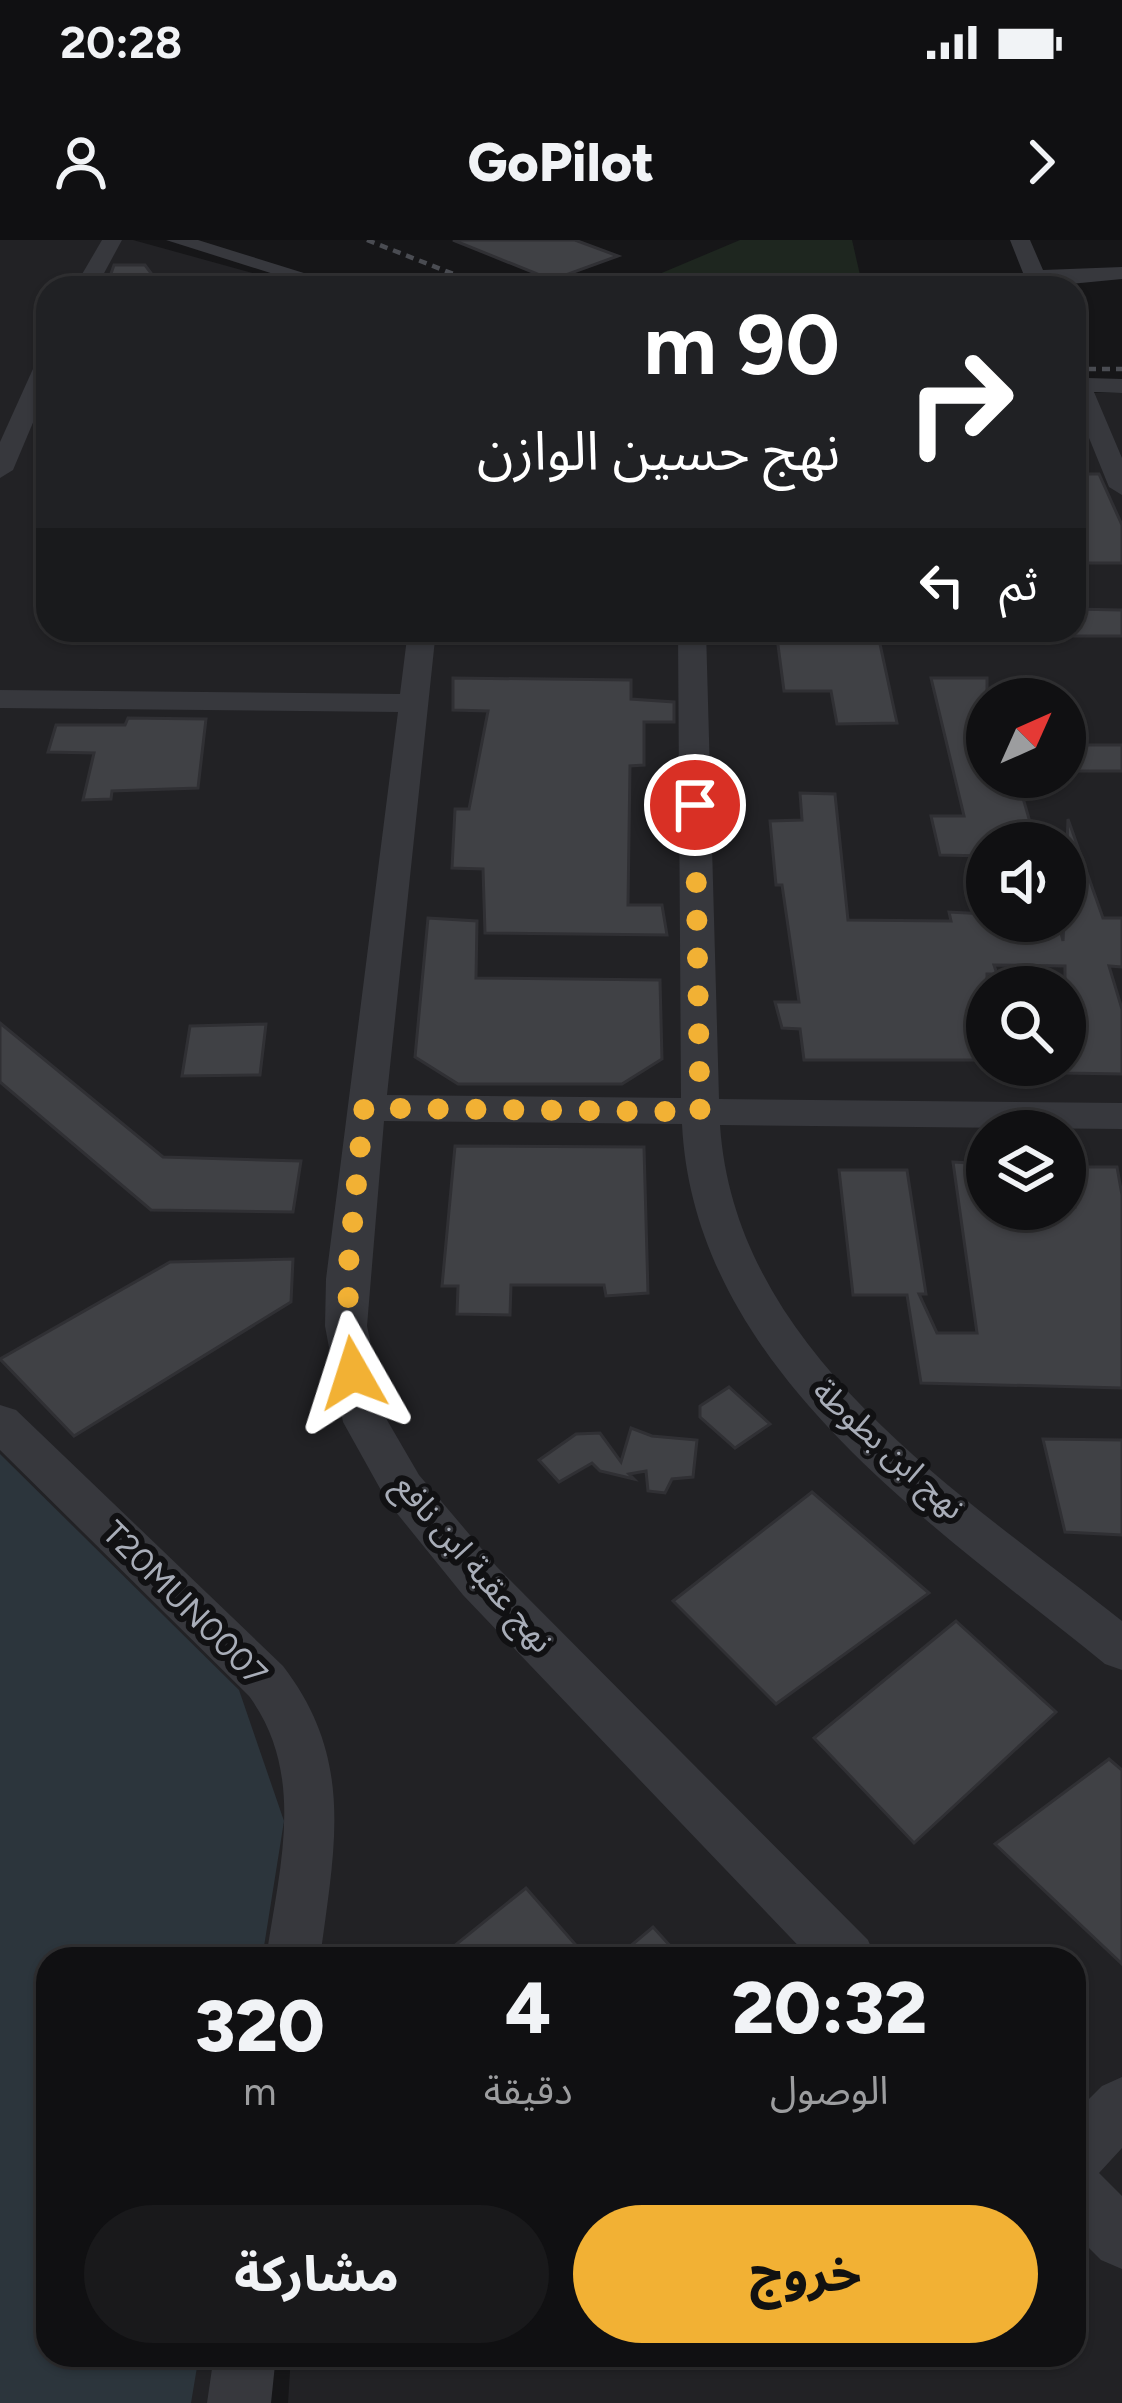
<!DOCTYPE html>
<html lang="ar">
<head>
<meta charset="utf-8">
<style>
  :root { --surface:#101012; --page:#19191b; --text:#f1f3f6; --muted:#9c9d9f; --line:#303032; --accent:#f2b134 }
  body { margin:0; font-family:Figtree,"Noto Sans Arabic",sans-serif; background:var(--page); color:var(--text); direction:rtl; height:100vh; display:flex; flex-direction:column; font-size:45px; white-space:nowrap }
  * { box-sizing:border-box; margin:0 }
  p { font-size:39px; color:var(--muted) }
  .icon { flex:none; width:66px; height:66px; fill:none; stroke:currentColor; stroke-width:2; stroke-linecap:round; stroke-linejoin:round }
  .map { position:relative; flex:1; overflow:hidden; direction:ltr }
  .drawer { position:absolute; left:36px; top:1707px; width:1050px; height:420px; display:flex; flex-direction:column; background:var(--surface); border-radius:36px; box-shadow:0 3px 9px #0004,0 0 0 3px var(--line); direction:rtl }
  .drawer>* { flex:none }
  .guide { position:absolute; left:36px; top:36px; width:1050px; height:366px; border-radius:36px; box-shadow:0 3px 9px #0004,0 0 0 3px var(--line); direction:rtl; background:#202124; color:#fff; overflow:hidden }
  .needle { width:78px; rotate:45deg }
  .fabs { position:absolute; left:966px; top:438px; display:grid; gap:24px }
  .fabs a { display:grid; place-items:center; width:120px; height:120px; border-radius:50%; background:var(--surface); box-shadow:0 3px 9px #0004,0 0 0 3px var(--line); font-size:60px }
  .pin { position:absolute; display:grid; place-items:center; width:102px; height:102px; color:#fff; margin:-51px; border:6px solid #fff; border-radius:50%; box-shadow:0 3px 12px #0007 }
  .me { position:absolute; width:132px; margin:-66px; rotate:354deg; stroke-linejoin:round; filter:drop-shadow(0 0 9px #0008) }
  .turn { display:flex; align-items:center; gap:42px; height:252px; padding:0 48px; font-size:54px }
  .turn .icon { width:156px; height:156px; stroke-width:2.5 }
  .turn b { display:block; font-size:84px; line-height:102px }
  .then { display:flex; align-items:center; height:114px; padding:0 48px; background:#0003; gap:24px; font-size:45px }
  .eta { display:flex; justify-content:space-evenly; align-items:center; height:204px; text-align:center }
  .eta b { font-size:72px; font-weight:800; line-height:84px }
  .button { display:flex; gap:24px; margin-top:auto; padding:24px 48px }
  .button a { flex:1; height:138px; border-radius:72px; background:var(--accent); color:#111; font-size:48px; font-weight:800; line-height:138px; text-align:center }
  .button a+a { background:var(--page); color:var(--text) }
  .status { display:flex; justify-content:space-between; align-items:center; height:84px; padding:0 60px; background:var(--surface); direction:ltr }
  .status svg { height:33px; fill:currentColor }
  header { display:flex; justify-content:space-between; align-items:center; height:156px; padding:0 48px; background:var(--surface); font-size:54px; font-weight:800 }
  .map>svg:first-child { display:block }
</style>
</head>
<body>
<div class="status"><b>20:28</b><svg viewBox="0 0 49 12"><path d="M0 12V9h3v3zM5 12V6h3v6zM10 12V3h3v9zM15 12V0h3v12zM26 1h20v11H26zM47 4h2v5h-2z"/></svg></div>
<header><svg class="icon" aria-label="forward" viewBox="0 0 24 24"><path d="M9 5l7 7-7 7"/></svg>GoPilot<svg class="icon" aria-label="person" viewBox="0 0 24 24"><circle cx="12" cy="8" r="4"/><path d="M4 21q1-7 8-7t8 7"/></svg></header>
<div class="map">
<svg width="1122" height="2163" viewBox="0 0 1122 2163">
  <rect width="100%" height="100%" fill="#161618"/>
  <path fill="#222225" fill-rule="evenodd" d="M0 0H133L307 48H48V390H1074V153H1122V2163H288L291 2115H1074V1719H315L327 1519 306 1719H48V2115H268L263 2163H0ZM987 459H1065V537H987ZM987 603H1065V681H987ZM987 747H1065V825H987ZM987 891H1065V969H987Z"/>
  <path fill="#1e261f" d="M740 0H852L863 48H626Z"/>
  <path fill="#2c353c" d="M0 1214 239 1450 284 1581 262 1719H48V2115H199L191 2163H0Z"/>
  <g fill="#404145" stroke="#303034" stroke-width="3">
    <path d="M453 0H575L618 16 552 40Z"/>
    <path d="M114 25H145L162 48H106Z"/>
    <path d="M1074 234H1099L1122 285V323H1074Z"/>
    <path d="M1074 369 1122 370V396H1074Z"/>
    <path d="M776 390H877L897 483 837 484 831 451H784Z"/>
    <path d="M453 438 631 440V459L674 462V482H644V525L630 526 628 665H662L667 695 485 693 483 629 452 628 455 569H469L488 471 453 470Z"/>
    <path d="M931 438H987V537H1017L1036 603H987V616L940 615 931 576H964Z"/>
    <path d="M128 478 206 479 198 548 112 551 111 559 83 560 94 513 48 512 56 485H125Z"/>
    <rect x="1065" y="505" width="57" height="26"/>
    <path d="M800 553 835 554 848 680 951 681 949 672 987 674V681H1058L1063 701 1068 579 1103 678H1122V727L1109 726 1122 769V834L1065 833V726L994 725 997 734H987V820H804L800 789 782 788 775 762H799L782 645H776L770 581 802 580Z"/>
    <path d="M428 678 477 681 476 738 660 740 662 819 622 844H458L415 817Z"/>
    <path d="M0 783 163 917 301 921 293 972 151 970 0 842Z"/>
    <path d="M266 784 260 835 182 836 190 786Z"/>
    <path d="M455 906 644 907 648 1053 606 1056 604 1045H511L510 1075 457 1074 458 1046H442Z"/>
    <path d="M953 922 987 924V969L1075 967 1069 927H1117L1122 955V1148L921 1143 907 1055H853L839 930H907L926 1054H919L937 1093H977Z"/>
    <path d="M293 1019 291 1062 74 1196 0 1119 170 1022Z"/>
    <path d="M729 1147 770 1184 735 1208 700 1177V1166Z"/>
    <path d="M631 1188 652 1196 697 1200 693 1237 672 1239 665 1253 648 1251 646 1231 629 1234 634 1239 600 1231 592 1223 559 1242 539 1220 576 1194 600 1193 621 1222Z"/>
    <path d="M1043 1199 1122 1200V1295L1065 1292Z"/>
    <path d="M812 1252 929 1353 776 1464 673 1361Z"/>
    <path d="M956 1381 1056 1472 914 1603 814 1498Z"/>
    <path d="M1109 1519 1122 1530V1724L995 1604Z"/>
    <path d="M526 1648 588 1719H438Z"/>
    <path d="M653 1687 682 1719H615Z"/>
  </g>
  <g fill="none" stroke-linecap="round" stroke-linejoin="round">
    <g fill="#37383d" fill-rule="evenodd">
      <path d="M102 0H122L96 48H74Z"/>
      <path d="M166 0H198L352 48H318Z"/>
      <path d="M1010 0H1030L1043 30 1122 27V39L1029 48Z"/>
      <path d="M48 113V147L13 230 0 238V202L37 120Z"/>
      <path d="M1074 126 1082 128 1088 138 1122 139V153L1094 152 1122 218V255L1109 247 1074 161Z"/>
      <path d="M408 390H436L387 855 681 858 678 390H706L719 859 1122 863V889L720 885C735 1112 959 1252 1122 1381V1430L1105 1424C933 1284 694 1128 682 884L384 881 367 1086 387 1180 419 1235 497 1327 868 1700 876 1719H811L463 1355 387 1261 343 1182 325 1086 326 1039 398 472 0 468V450L400 454Z"/>
      <path d="M0 1165 16 1170 283 1426C356 1521 334 1609 320 1719H266C279 1629 307 1535 249 1456L0 1210Z"/>
      <path d="M1122 1837V1908L1099 1933 1122 1956V2029L1101 2020 1074 1993V1874L1102 1846Z"/>
      <path d="M214 2115H276L271 2163H207Z"/>
    </g>
    <g stroke="#4a4c52" stroke-width="4.5" stroke-dasharray="8 6" stroke-linecap="butt">
      <path d="M367 0 489 48"/>
      <path d="M1074 129H1122"/>
    </g>
  </g>
  <g fill="none" stroke-linecap="round" stroke-linejoin="round">
    <path stroke="#f2b134" stroke-width="21" stroke-dasharray="0 37.8" d="M353 1133 347 1039 364 868 700 872 695 565"/>
  </g>
  <g text-anchor="middle" dominant-baseline="central" stroke-width="12" stroke-linejoin="round" paint-order="stroke">
    <g font-size="33" fill="#a8adb8" stroke="#111113">
      <text transform="translate(889 1209) rotate(42)">نهج ابن بطوطة</text>
      <text transform="translate(474 1323) rotate(49)">نهج عقبة ابن نافع</text>
      <text transform="translate(185 1363) rotate(45)">T20MUN0007</text>
    </g>
  </g>
</svg>
<div class="fabs">
<a><svg class="needle" viewBox="-14 -14 28 28"><path d="M0-13l5 13h-10z" fill="#e53935"/><path d="M0 13l5-13h-10z" fill="#9c9d9f"/></svg></a>
<a><svg class="icon" aria-label="sound" viewBox="0 0 24 24"><path d="M4 9h4l5-4v14l-5-4H4zM17 9q2 3 0 6"/></svg></a>
<a><svg class="icon" aria-label="search" viewBox="0 0 24 24"><circle cx="10" cy="10" r="6"/><path d="M15 15l6 6"/></svg></a>
<a><svg class="icon" aria-label="layers" viewBox="0 0 24 24"><path d="M12 4l9 5-9 5-9-5zM3 14l9 5 9-5"/></svg></a>
</div>
<div class="pin" style="left:695px;top:565px;background:#d93025"><svg class="icon" aria-label="arrive" viewBox="0 0 24 24"><path d="M6 21V4h12l-3 4 3 4H6"/></svg></div>
<svg class="me" style="left:353px;top:1133px" viewBox="-20 -20 40 40"><path d="M0-17L14 15 0 8-14 15z" fill="#f2b134" stroke="#fff" stroke-width="4"/></svg>
<div class="guide">
<div class="turn"><svg class="icon" aria-label="right" viewBox="0 0 24 24"><path d="M7 20v-9h11M14 6l5 5-5 5"/></svg><div><b>90 m</b>نهج حسين الوازن</div></div>
<div class="then">ثم<svg class="icon" aria-label="left" viewBox="0 0 24 24"><path d="M17 20v-9H6M10 6l-5 5 5 5"/></svg></div>
</div>
<section class="drawer">
<div class="eta">
<div><b>20:32</b><p>الوصول</p></div>
<div><b>4</b><p>دقيقة</p></div>
<div><b>320</b><p>m</p></div>
</div>
<div class="button"><a>خروج</a><a>مشاركة</a></div>
</section>
</div>
</body>
</html>
